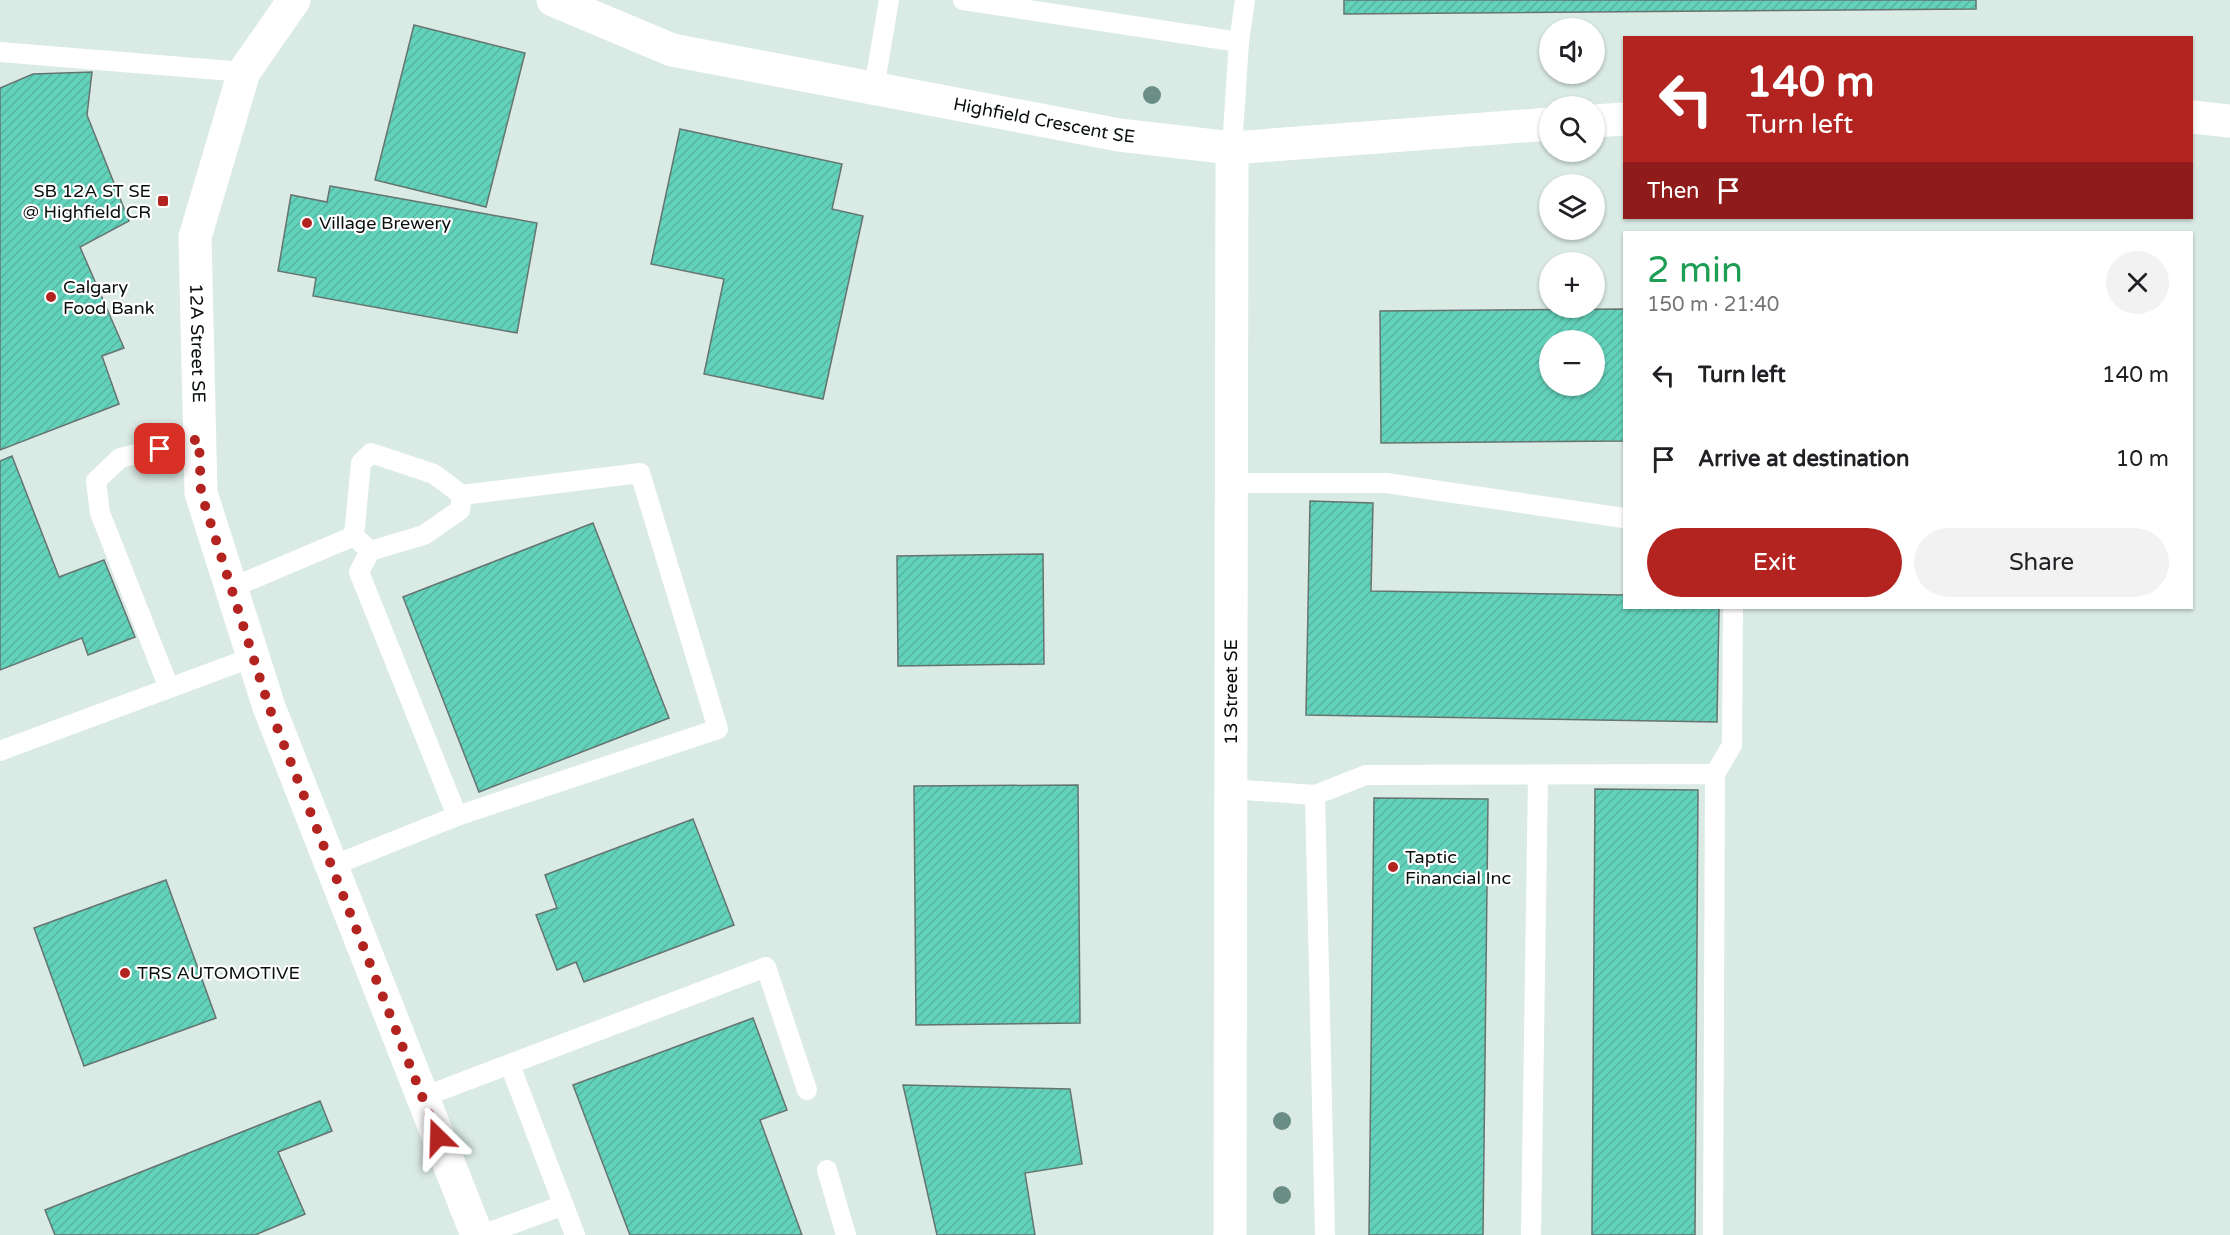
<!DOCTYPE html>
<html lang="en">
<head>
<meta charset="utf-8">
<style>
  :root { --surface:#fff; --page:#f2f2f2; --text:#202124; --muted:#757577; --accent:#b32421 }
  body { margin:0; font-family:"Varela Round",sans-serif; background:var(--page); color:var(--text); height:100vh; display:flex; flex-direction:column; font-size:22px; white-space:nowrap }
  * { box-sizing:border-box; margin:0 }
  p { font-size:20px; color:var(--muted) }
  .icon { flex:none; width:33px; height:33px; fill:none; stroke:currentColor; stroke-width:2; stroke-linecap:round; stroke-linejoin:round }
  .map { position:relative; flex:1; overflow:hidden }
  .side { position:absolute; left:1623px; top:231px; width:570px; height:378px; display:flex; flex-direction:column; background:var(--surface); border-radius:0px; box-shadow:0 2px 4px #0004 }
  .side>* { flex:none }
  .guide { position:absolute; left:1623px; top:36px; width:570px; height:183px; border-radius:0px; box-shadow:0 2px 4px #0004; background:#b32421; color:#fff; overflow:hidden }
  .controls { position:absolute; left:1539px; top:18px; display:grid; gap:12px }
  .controls a { display:grid; place-items:center; width:66px; height:66px; border-radius:50%; background:var(--surface); box-shadow:0 2px 4px #0004; font-size:30px }
  .pin { position:absolute; display:grid; place-items:center; width:51px; height:51px; color:#fff; margin:-26px; border-radius:12px; box-shadow:0 3px 9px #0006 }
  .me { position:absolute; width:66px; margin:-33px; rotate:338deg; stroke-linejoin:round; filter:drop-shadow(0 0 4px #0008) }
  .turn { display:flex; align-items:center; gap:21px; height:126px; padding:0 24px; font-size:27px }
  .turn .icon { width:78px; height:78px; stroke-width:2.5 }
  .turn b { display:block; font-size:42px; line-height:51px }
  .then { display:flex; align-items:center; height:57px; padding:0 24px; background:#0003; gap:12px; font-size:22px }
  .round { display:grid; place-items:center; flex:none; width:63px; height:63px; border-radius:32px; background:var(--page) }
  .head { display:flex; align-items:center; justify-content:space-between; height:102px; padding:0 24px }
  h1 { font-size:36px; font-weight:600; line-height:45px; color:#1e9e55 }
  .action { display:flex; gap:12px; margin-top:auto; padding:12px 24px }
  .action a { flex:1; height:69px; border-radius:36px; background:var(--accent); color:#fff; font-size:24px; font-weight:600; line-height:69px; text-align:center }
  .action a+a { background:var(--page); color:var(--text) }
  ul { padding:0; list-style:none }
  li { display:flex; align-items:center; gap:18px; height:84px; padding:0 24px }
  li div { flex:1 }
  li b { display:block; font-size:22px }
  li em { font-style:normal }
  .map>svg:first-child { display:block }
</style>
</head>
<body>
<div class="map">
<svg width="2230" height="1235" viewBox="0 0 2230 1235">
  <defs>
    <pattern id="building-hatch" width="6" height="6" patternUnits="userSpaceOnUse" patternTransform="scale(1.5)"><rect width="6" height="6" fill="#63d2bb"/><path d="M-1 1l2-2M0 6l6-6M5 7l2-2" fill="none" stroke="#55b3a0"/></pattern>
  </defs>
  <rect width="100%" height="100%" fill="#daeae5"/>
  <g fill="url(#building-hatch)" stroke="#667470" stroke-width="1.5" fill-rule="evenodd">
    <path d="M1344 0H1976V9L1344 14Z"/>
    <path d="M414 25 525 53 486 207 375 180Z"/>
    <path d="M92 72 87 115 129 221 80 247 124 348 102 356 119 404 0 450V88L33 74Z"/>
    <path d="M680 129 842 164 832 209 863 216 823 399 704 374 724 279 651 264Z"/>
    <path d="M330 186 537 223 517 333 313 296 316 278 278 271 291 195 327 202Z"/>
    <path d="M1624 309V441L1381 443 1380 311ZM1550 340H1594V386H1550Z"/>
    <path d="M12 456 59 577 104 560 135 637 88 655 82 638 0 670V461Z"/>
    <path d="M1310 501 1373 503 1371 591 1624 595V608H1719L1717 722 1306 715Z"/>
    <path d="M593 523 669 718 479 792 403 597Z"/>
    <path d="M1043 554 1044 664 898 666 897 556Z"/>
    <path d="M1078 785 1080 1023 916 1025 914 786Z"/>
    <path d="M1595 789 1698 790 1695 1235H1592Z"/>
    <path d="M1374 798 1488 799 1483 1235H1369Z"/>
    <path d="M693 819 734 925 584 982 576 962 557 970 536 915 557 908 545 875Z"/>
    <path d="M166 880 216 1018 84 1066 34 928Z"/>
    <path d="M753 1018 787 1110 760 1120 802 1235H630L573 1085Z"/>
    <path d="M903 1085 1070 1089 1082 1164 1025 1173 1035 1235H937Z"/>
    <path d="M320 1101 332 1131 278 1152 305 1214 255 1235H55L45 1210Z"/>
  </g>
  <g fill="none" stroke-linecap="round" stroke-linejoin="round">
    <g stroke="#fff" stroke-width="20">
      <path d="M963 0 1239 42"/>
      <path d="M0 52 244 72"/>
      <path d="M874 88 889 0"/>
      <path d="M1232 148 1239 42 1245 0"/>
      <path d="M371 453 434 474 462 495 460 510 424 535 370 551 354 536 361 463Z"/>
      <path d="M1232 483H1386L1624 518"/>
      <path d="M231 588 354 536"/>
      <path d="M169 688 100 513 96 481 120 458 199 439"/>
      <path d="M0 751 253 657"/>
      <path d="M1715 774 1732 745 1733 608"/>
      <path d="M1231 789 1315 795 1366 775 1715 774 1713 1235"/>
      <path d="M1315 795 1325 1235"/>
      <path d="M457 816 718 729 640 473 462 495"/>
      <path d="M332 866 457 816 359 572 370 551"/>
      <path d="M510 1065 575 1235"/>
      <path d="M423 1097 766 967 807 1090"/>
      <path d="M827 1170 846 1235"/>
      <path d="M482 1235 564 1205"/>
      <path d="M1531 1235 1538 775"/>
    </g>
    <g stroke="#fff" stroke-width="33">
      <path id="s1" d="M294 0 244 72 195 237 201 493 269 707 477 1235"/>
      <path id="s2" d="M1230 1235 1232 148"/>
    </g>
    <g stroke="#fff" stroke-width="33">
      <path id="s3" d="M553 0 672 50 1119 135 1232 148 1550 124"/>
      <path d="M2192 117 2230 121"/>
      <path d="M1594 121 1624 119"/>
    </g>
  </g>
  <g fill="#6a8d86">
    <circle cx="1152" cy="95" r="9"/>
    <circle cx="1282" cy="1121" r="9"/>
    <circle cx="1282" cy="1195" r="9"/>
  </g>
  <g fill="none" stroke-linecap="round" stroke-linejoin="round">
    <path stroke="#b32421" stroke-width="10" stroke-dasharray="0 18" d="M160 449 199 439 201 493 269 707 438 1137"/>
  </g>
  <g fill="#b32421" stroke="#fff" stroke-width="2">
    <rect x="157" y="195" width="12" height="12" rx="3"/>
    <circle cx="307" cy="223" r="6"/>
    <circle cx="51" cy="297" r="6"/>
    <circle cx="1393" cy="867" r="6"/>
    <circle cx="125" cy="973" r="6"/>
  </g>
  <g text-anchor="middle" dominant-baseline="central" stroke-width="4.5" stroke-linejoin="round" paint-order="stroke">
    <g font-size="18" fill="#090f0d" stroke="#fff">
      <text stroke="none"><textPath href="#s3" startOffset="508">Highfield Crescent SE</textPath></text>
      <text stroke="none"><textPath href="#s1" startOffset="366">12A Street SE</textPath></text>
      <text stroke="none"><textPath href="#s2" startOffset="543">13 Street SE</textPath></text>
    </g>
    <g font-size="18" fill="#090f0d" stroke="#fff" text-anchor="start">
      <text x="151" y="191" text-anchor="end">SB 12A ST SE<tspan x="151" dy="21">@ Highfield CR</tspan></text>
      <text x="319" y="223">Village Brewery</text>
      <text x="63" y="287">Calgary<tspan x="63" dy="21">Food Bank</tspan></text>
      <text x="1405" y="857">Taptic<tspan x="1405" dy="21">Financial Inc</tspan></text>
      <text x="137" y="973">TRS AUTOMOTIVE</text>
    </g>
  </g>
</svg>
<div class="controls">
<a><svg class="icon" aria-label="sound" viewBox="0 0 24 24"><path d="M4 9h4l5-4v14l-5-4H4zM17 9q2 3 0 6"/></svg></a>
<a><svg class="icon" aria-label="search" viewBox="0 0 24 24"><circle cx="10" cy="10" r="6"/><path d="M15 15l6 6"/></svg></a>
<a><svg class="icon" aria-label="layers" viewBox="0 0 24 24"><path d="M12 4l9 5-9 5-9-5zM3 14l9 5 9-5"/></svg></a>
<a>+</a>
<a>−</a>
</div>
<div class="pin" style="left:160px;top:449px;background:#d93025"><svg class="icon" aria-label="arrive" viewBox="0 0 24 24"><path d="M6 21V4h12l-3 4 3 4H6"/></svg></div>
<svg class="me" style="left:438px;top:1137px" viewBox="-20 -20 40 40"><path d="M0-17L14 15 0 8-14 15z" fill="#b32421" stroke="#fff" stroke-width="4"/></svg>
<div class="guide">
<div class="turn"><svg class="icon" aria-label="left" viewBox="0 0 24 24"><path d="M17 20v-9H6M10 6l-5 5 5 5"/></svg><div><b>140 m</b>Turn left</div></div>
<div class="then">Then<svg class="icon" aria-label="arrive" viewBox="0 0 24 24"><path d="M6 21V4h12l-3 4 3 4H6"/></svg></div>
</div>
<section class="side">
<div class="head"><div><h1>2 min</h1><p>150 m · 21:40</p></div><a class="round"><svg class="icon" aria-label="close" viewBox="0 0 24 24"><path d="M6 6l12 12M18 6L6 18"/></svg></a></div>
<ul>
<li><svg class="icon" aria-label="left" viewBox="0 0 24 24"><path d="M17 20v-9H6M10 6l-5 5 5 5"/></svg><div><b>Turn left</b></div><em>140 m</em></li>
<li><svg class="icon" aria-label="arrive" viewBox="0 0 24 24"><path d="M6 21V4h12l-3 4 3 4H6"/></svg><div><b>Arrive at destination</b></div><em>10 m</em></li>
</ul>
<div class="action"><a>Exit</a><a>Share</a></div>
</section>
</div>
</body>
</html>
